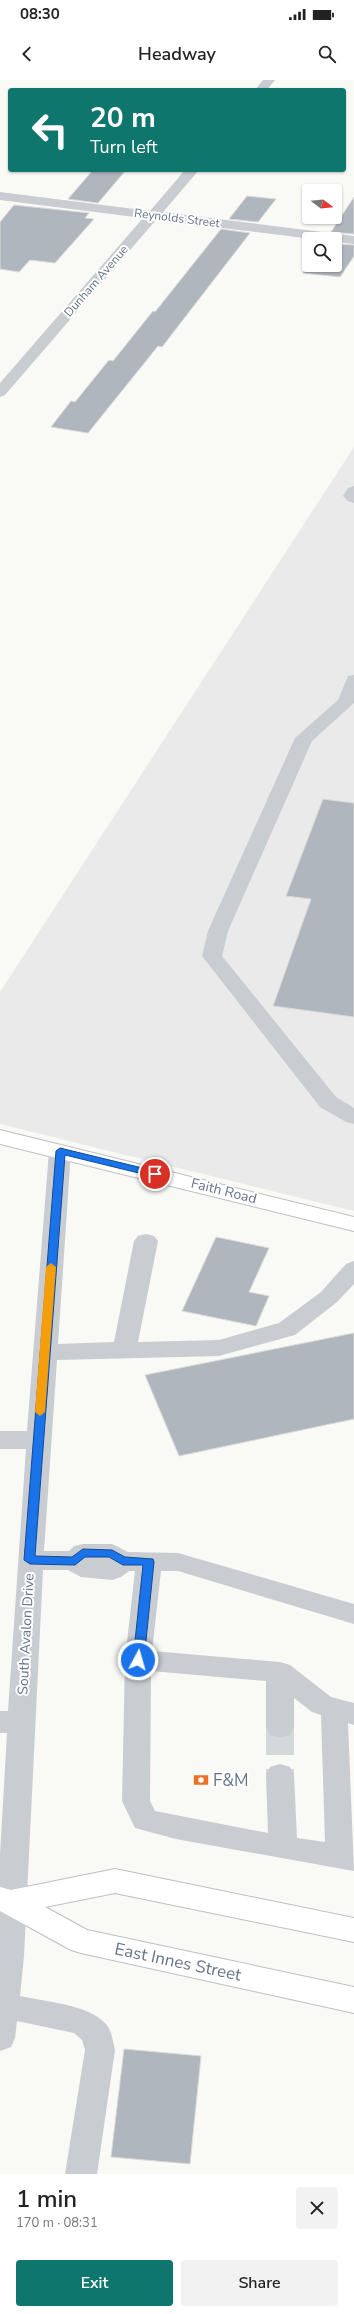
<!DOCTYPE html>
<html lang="en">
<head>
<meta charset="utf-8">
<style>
  :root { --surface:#fff; --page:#f2f2f2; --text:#222; --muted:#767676; --accent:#0f766e }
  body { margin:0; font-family:"Nunito Sans",sans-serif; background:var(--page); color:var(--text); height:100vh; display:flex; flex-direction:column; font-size:15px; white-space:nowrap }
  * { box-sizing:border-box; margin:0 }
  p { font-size:13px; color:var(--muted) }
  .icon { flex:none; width:22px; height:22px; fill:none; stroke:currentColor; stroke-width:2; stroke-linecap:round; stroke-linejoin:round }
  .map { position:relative; height:2094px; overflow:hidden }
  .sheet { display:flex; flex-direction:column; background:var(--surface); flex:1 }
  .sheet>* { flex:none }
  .banner { position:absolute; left:8px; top:8px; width:338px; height:84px; border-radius:4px; box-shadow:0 1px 3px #0004; background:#0f766e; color:#fff; overflow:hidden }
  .needle { width:26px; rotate:106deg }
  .tools { position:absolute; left:302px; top:104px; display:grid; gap:8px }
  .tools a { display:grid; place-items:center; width:40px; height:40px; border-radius:4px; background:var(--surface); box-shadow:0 1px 3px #0004; font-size:20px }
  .pin { position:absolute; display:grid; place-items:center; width:34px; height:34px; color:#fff; margin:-17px; border:2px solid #fff; border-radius:50%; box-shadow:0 1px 4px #0007 }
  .me { position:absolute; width:44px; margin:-22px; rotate:6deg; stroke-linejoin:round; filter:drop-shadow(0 0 3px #0008) }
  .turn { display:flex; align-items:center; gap:14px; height:84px; padding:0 16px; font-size:18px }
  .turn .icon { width:52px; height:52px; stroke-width:2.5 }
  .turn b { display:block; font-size:28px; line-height:34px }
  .round { display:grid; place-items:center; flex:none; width:42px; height:42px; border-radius:4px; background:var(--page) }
  .overview { display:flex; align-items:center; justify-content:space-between; height:68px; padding:0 16px }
  h1 { font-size:24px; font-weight:600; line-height:30px }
  .action { display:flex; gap:8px; margin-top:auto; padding:8px 16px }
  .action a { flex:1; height:46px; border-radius:4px; background:var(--accent); color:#fff; font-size:16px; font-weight:600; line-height:46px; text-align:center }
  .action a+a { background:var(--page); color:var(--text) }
  .status { display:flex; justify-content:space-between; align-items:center; height:28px; padding:0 20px; background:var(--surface); direction:ltr }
  .status svg { height:11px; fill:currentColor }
  header { display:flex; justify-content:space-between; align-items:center; height:52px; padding:0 16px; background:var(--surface); font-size:18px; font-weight:600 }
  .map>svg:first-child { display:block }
</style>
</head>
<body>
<div class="status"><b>08:30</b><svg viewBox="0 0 49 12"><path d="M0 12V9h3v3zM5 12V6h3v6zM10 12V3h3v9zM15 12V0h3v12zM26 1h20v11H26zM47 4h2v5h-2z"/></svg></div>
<header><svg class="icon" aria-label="back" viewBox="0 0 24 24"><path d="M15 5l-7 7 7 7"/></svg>Headway<svg class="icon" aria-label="search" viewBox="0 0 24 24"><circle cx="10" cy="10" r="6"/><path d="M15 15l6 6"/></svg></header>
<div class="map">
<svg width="354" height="2094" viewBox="0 0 354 2094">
  <rect width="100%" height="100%" fill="#f9f9f6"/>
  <path fill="#e9eae9" d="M354 367V1131L0 1044V912Z"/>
  <g fill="#afb6bd" stroke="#dadbd8">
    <path d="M93 90H126L98 123 68 119Z"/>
    <path d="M247 116 276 119 258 142 229 139Z"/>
    <path d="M354 117V154L331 152Z"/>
    <path d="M14 125 89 133 85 138 94 139 55 183 30 180 19 192 0 189V142Z"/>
    <path d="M221 149 250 153 162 267 158 266 88 353 51 347 71 321 75 322 109 280 113 281 153 231 155 232Z"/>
    <path d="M335 164 354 165V176L340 197 303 193 309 183 335 185Z"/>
    <path d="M323 719 354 723V937L273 926 311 819 286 816Z"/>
    <path d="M216 1157 269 1168 249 1212 269 1216 256 1246 182 1231Z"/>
    <path d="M354 1253V1339L179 1376 145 1295Z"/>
    <path d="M124 1969 201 1976 190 2084 111 2077Z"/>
  </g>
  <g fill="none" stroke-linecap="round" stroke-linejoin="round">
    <path stroke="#d4d8db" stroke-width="28" stroke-dasharray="28 14" stroke-linecap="butt" d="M280 1647V1695"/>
    <g stroke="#bcbfc4" stroke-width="2">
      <g id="major">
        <path d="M0 1050 354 1137V1151L0 1064Z"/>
        <path d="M115 1789 354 1838V1862L115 1813 45 1827 87 1850 354 1907V1933L81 1873 71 1870 0 1831V1807L11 1810Z"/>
      </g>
    </g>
    <g fill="#c9ccd0" fill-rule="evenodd">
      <path d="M263 0H275L267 10H255Z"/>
      <path d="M185 90H199L163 132 354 156V164L335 162V159H313L156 140 5 315 0 317V303L143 138 0 120V112L150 131Z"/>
      <path d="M354 406V423L348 421 343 416 348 408Z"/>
      <path d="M354 595V623L312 661 228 851 222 876 336 1017 354 1028V1044L346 1042 320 1027 202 876 208 851 295 658 338 620 348 596Z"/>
      <path d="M60 1064 68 1066 71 1071 58 1264 114 1262 134 1161 138 1156 146 1154 154 1156 158 1161 138 1262 219 1260 279 1243 321 1212 346 1184 354 1181V1204L337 1222 295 1255 219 1276 57 1280 44 1471H69L74 1466 83 1464H112L128 1472 178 1473 354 1524V1544L178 1491H161L152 1571 280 1582 290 1585 331 1617 354 1623V1645L348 1643 354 1791 176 1759 135 1748 122 1721 125 1580 135 1491H129L121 1497 112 1500 81 1497 68 1490H43L24 1876 20 1916C45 1922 88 1924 106 1944 112 1951 113 1962 115 1970L97 2094H65L85 1970 82 1960 74 1953 17 1941 15 1958 11 1967 0 1971V1775L7 1653H0V1631H8L26 1369H0V1351H27L49 1071 52 1066ZM151 1591 266 1601V1647L270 1655 280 1658 290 1655 294 1647V1618L312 1632 321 1635 325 1762 297 1758 294 1695 290 1687 280 1684 270 1687 266 1695 268 1753 155 1731 150 1721Z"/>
    </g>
    <use href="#major" fill="#fff" fill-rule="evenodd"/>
  </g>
  <path fill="#1a73e8" stroke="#114b97" d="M60 1068 155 1091 160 1094 155 1097 65 1075 35 1476 72 1477 83 1469 112 1470 125 1477 153 1479 154 1482 144 1580 138 1584 133 1580 143 1485H123L109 1477H85L75 1485 30 1484 24 1480 56 1071Z"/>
  <path fill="#f59e0b" d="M51 1183 56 1187 45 1332 40 1336 35 1332 46 1187Z"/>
  <defs>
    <g id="bank-bare" transform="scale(1.2)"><path d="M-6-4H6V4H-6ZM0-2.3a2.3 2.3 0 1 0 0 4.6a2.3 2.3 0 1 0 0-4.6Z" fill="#ec7124" stroke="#fff" stroke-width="2.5" paint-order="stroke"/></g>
  </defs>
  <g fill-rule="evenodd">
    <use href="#bank-bare" x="201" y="1700"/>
  </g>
  <g text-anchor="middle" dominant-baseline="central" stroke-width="4" stroke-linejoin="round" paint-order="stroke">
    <g font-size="12" fill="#667489" stroke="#fff">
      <text transform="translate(177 138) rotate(7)">Reynolds Street</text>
      <text transform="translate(96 201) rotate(-49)">Dunham Avenue</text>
    </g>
    <g font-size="14" fill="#667489" stroke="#fff">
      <text transform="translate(224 1111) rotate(14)">Faith Road</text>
      <text transform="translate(26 1554) rotate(-87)">South Avalon Drive</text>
    </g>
    <g font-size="17" fill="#667489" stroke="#fff" text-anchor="start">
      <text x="213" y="1700">F&amp;M</text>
    </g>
    <g font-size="17" fill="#667489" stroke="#fff">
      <text transform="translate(178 1882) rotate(12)">East Innes Street</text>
    </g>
  </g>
</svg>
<div class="tools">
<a><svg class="needle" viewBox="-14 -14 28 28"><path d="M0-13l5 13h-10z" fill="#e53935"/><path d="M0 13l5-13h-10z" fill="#767676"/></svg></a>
<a><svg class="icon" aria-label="search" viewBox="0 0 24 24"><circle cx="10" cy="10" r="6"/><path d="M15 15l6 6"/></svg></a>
</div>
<div class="pin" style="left:155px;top:1094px;background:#d93025"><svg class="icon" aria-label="arrive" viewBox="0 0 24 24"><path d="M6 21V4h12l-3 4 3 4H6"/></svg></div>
<svg class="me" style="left:138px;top:1580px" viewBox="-20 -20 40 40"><circle r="17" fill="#1a73e8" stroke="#fff" stroke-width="3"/><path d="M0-11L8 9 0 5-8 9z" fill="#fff"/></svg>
<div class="banner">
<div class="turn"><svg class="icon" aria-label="left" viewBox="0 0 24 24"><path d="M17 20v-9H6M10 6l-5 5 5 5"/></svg><div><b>20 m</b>Turn left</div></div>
</div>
</div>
<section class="sheet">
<div class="overview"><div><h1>1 min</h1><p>170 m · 08:31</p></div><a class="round"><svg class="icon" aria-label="close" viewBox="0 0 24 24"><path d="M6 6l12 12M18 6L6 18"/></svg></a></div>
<div class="action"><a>Exit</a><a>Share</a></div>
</section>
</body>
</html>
